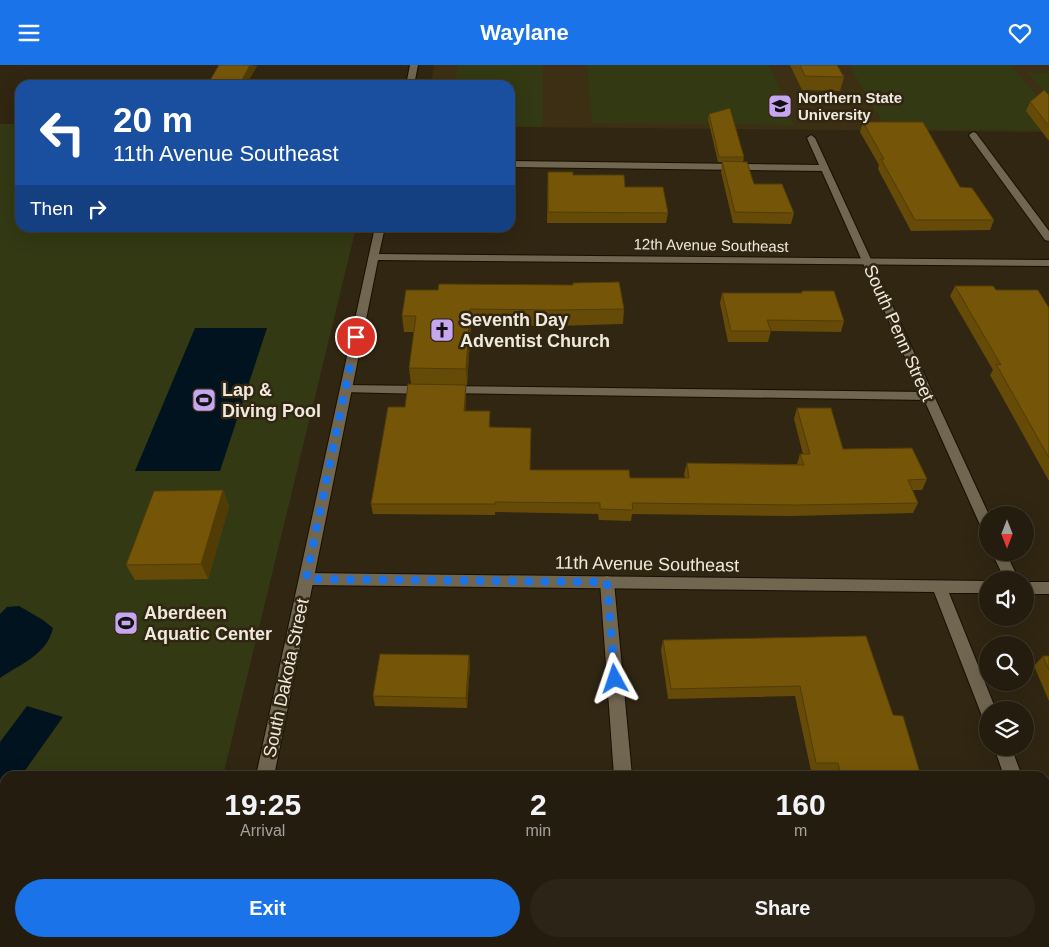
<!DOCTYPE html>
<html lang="en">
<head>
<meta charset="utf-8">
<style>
  :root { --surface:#241c0e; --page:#2c2517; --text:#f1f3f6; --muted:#a3a19e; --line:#413a2e; --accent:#1a73e8 }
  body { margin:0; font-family:Arial,sans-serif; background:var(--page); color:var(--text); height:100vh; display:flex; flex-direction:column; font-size:19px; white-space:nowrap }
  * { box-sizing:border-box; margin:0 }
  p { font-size:16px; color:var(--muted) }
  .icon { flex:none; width:28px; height:28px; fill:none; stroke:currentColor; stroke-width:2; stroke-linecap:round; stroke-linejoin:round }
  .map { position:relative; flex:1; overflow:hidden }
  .drawer { position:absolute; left:0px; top:706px; width:1050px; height:176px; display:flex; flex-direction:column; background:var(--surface); border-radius:15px 15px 0 0; box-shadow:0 5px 20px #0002,0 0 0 1px var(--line) }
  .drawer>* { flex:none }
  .banner { position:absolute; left:15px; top:15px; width:500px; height:152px; border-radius:15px; box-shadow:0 5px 20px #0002,0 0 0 1px var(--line); background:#1a4fa0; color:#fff; overflow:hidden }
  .needle { width:32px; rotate:180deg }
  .controls { position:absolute; left:979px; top:441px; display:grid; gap:10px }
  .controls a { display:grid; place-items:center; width:55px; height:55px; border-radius:50%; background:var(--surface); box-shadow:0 5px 20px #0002,0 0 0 1px var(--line); font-size:25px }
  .pin { position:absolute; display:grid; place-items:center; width:42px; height:42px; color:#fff; margin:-21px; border:2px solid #fff; border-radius:50%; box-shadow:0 1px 5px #0007 }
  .me { position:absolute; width:55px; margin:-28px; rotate:355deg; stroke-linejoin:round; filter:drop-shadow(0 0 4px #0008) }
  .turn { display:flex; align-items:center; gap:18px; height:105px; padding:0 15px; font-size:22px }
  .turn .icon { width:65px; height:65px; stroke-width:2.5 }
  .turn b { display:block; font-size:35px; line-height:42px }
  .then { display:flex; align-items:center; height:48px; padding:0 15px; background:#0003; gap:10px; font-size:19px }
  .eta { display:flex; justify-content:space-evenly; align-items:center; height:85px; text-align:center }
  .eta b { font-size:30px; font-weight:800; line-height:35px }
  .primary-button { display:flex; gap:10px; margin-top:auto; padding:10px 15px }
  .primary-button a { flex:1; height:58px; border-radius:30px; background:var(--accent); color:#fff; font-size:20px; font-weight:800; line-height:58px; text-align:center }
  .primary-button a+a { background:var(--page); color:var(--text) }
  header { display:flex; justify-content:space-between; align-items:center; height:65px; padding:0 15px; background:var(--accent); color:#fff; font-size:22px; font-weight:800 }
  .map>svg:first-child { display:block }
</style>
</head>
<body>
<header><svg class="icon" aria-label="menu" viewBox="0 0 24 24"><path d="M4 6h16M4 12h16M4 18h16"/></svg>Waylane<svg class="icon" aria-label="heart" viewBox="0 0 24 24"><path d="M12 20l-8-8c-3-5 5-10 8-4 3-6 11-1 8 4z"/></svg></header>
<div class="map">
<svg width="1049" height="882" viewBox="0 0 1049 882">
  <rect width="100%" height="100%" fill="#302612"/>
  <path fill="#3c2f13" d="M434 0H1049V67L510 62V20H431Z"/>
  <g fill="#333913">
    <path d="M457 0H543V62L510 61V20H454Z"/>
    <path d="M587 0H769L794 60 592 58Z"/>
    <path d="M849 0H1010L1049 43V65L887 64Z"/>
    <path d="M1027 8H1049V32Z"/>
    <path d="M0 59H20V162L356 163 223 711H5V878H183L182 882H0Z"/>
  </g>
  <g fill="#00131e">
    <path d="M195 263H267L220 406H135Z"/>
    <path d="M19 541 43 555 53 563C47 590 20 599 0 613V549L7 542Z"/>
    <path d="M27 641 63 652 21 711H5V720L0 719V677Z"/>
    <path d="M0 741H5V819L0 817Z"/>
  </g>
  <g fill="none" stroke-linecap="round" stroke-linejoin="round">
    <g stroke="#180f00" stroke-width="2">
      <g id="service">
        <path d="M973 67 976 68 1049 166V176L1045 175 970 72 969 70Z"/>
        <path d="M510 96 824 100 829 103 824 106 510 102Z"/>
        <path d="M346 320 424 321 430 325 424 329 342 327 340 324 342 321Z"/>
        <path d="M448 321 927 327 933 331 927 335 444 328 442 325 444 322Z"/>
        <path d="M607 511 612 513 614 517 632 711H614L600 517 602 513Z"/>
        <path d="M626 878H646L647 882H627Z"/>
      </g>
    </g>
    <g stroke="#180f00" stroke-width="2">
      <g id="minor">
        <path d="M811 70 815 73 989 450H988V467L983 466 981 462 807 73Z"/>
        <path d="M992 488H1006L1019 515H1005Z"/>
        <path d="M306 508 988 516V528H949L996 645H988V653L982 651 934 527 306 520 301 518 299 514 301 510Z"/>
        <rect x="1025" y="517" width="24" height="12"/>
        <path d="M994 682H1011L1022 711H1004Z"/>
        <path d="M1045 785 1049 786V813L1045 812Z"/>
      </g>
    </g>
    <g stroke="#180f00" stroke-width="2">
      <g id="tertiary">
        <path d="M410 0H418L414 20H406Z"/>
        <path d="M375 162H385L379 189 1049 195V201L378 195 274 711H256Z"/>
        <path d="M221 878H241L240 882H220Z"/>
      </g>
    </g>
    <use href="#service" fill="#716650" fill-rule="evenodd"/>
    <use href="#minor" fill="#716650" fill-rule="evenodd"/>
    <use href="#tertiary" fill="#716650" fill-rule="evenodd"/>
  </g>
  <g fill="#654a08">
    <path d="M790 0H837L844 12 840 26 802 25Z"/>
    <path d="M257 1 246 20H210L209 17Z"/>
    <path d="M1049 30V76L1026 46 1030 37Z"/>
    <path d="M709 49 744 92 743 97 754 119 794 148 791 159 733 158 721 107 722 97H718L708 54Z"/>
    <path d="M863 57 960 122 994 155 990 165 911 166 878 104 879 100 860 67Z"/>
    <path d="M548 107 573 110 625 122 668 148 666 158H547Z"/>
    <path d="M955 221 996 225 1049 243V416L990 310 993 305 950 231Z"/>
    <path d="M406 225 624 244 623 259 555 261 471 260 467 320 411 319 409 303 414 267H404L402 251Z"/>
    <path d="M802 226 844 256 841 267 771 266 768 277H728L720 238 722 228H801Z"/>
    <path d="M466 320V331L465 346H490V362L530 405 630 413H685L684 409 687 398 797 399 800 389H803L794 354 797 343 843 384 927 414 922 425H913L918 438 913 448 792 451 632 449 631 456 599 455 598 449 495 447V450L373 449 371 439 405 342Z"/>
    <path d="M223 425 229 441 208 514 135 515 126 500Z"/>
    <path d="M663 575 893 650 921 711H833L832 707 811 706 795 631 668 634 661 585Z"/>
    <path d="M469 590 470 600 467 643 375 641 373 631Z"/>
    <path d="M1043 591H1049V636L1034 601Z"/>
    <path d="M870 878H948L949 882H871Z"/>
  </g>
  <g fill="#523c06">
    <path d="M250 0 257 1 246 20H241V17Z"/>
    <path d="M470 244 471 260 467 320 466 304Z"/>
    <path d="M466 320V331L465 356 464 346Z"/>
    <path d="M223 425 229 441 208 514 201 499Z"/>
    <path d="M469 590 470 600 467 643 466 633Z"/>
  </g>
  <g fill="#755609" stroke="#523c06">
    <path d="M219 0H250L241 17H209Z"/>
    <path d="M800 0H837L844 12 805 11Z"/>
    <path d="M1044 25 1049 30V61L1030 37Z"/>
    <path d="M730 43 744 92H719L709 49Z"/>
    <path d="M863 57H923L960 122 972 123 994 155H915L881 94H884Z"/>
    <path d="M722 96 747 97 754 119H782L794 148 735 147Z"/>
    <path d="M548 107H573V110H624L625 122H663L668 148 548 147Z"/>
    <path d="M619 217 624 244 555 245 470 244 466 304 409 303 416 251H402L406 225H438L439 219 573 220V218Z"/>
    <path d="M955 221H993L996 225H1038L1049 243V393L996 299 1001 300Z"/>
    <path d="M802 226H834L844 256 767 255 771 266H731L722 228H802Z"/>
    <path d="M408 319 466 320 464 346H490L489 362 531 363 530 405H629L630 413H689L687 398 804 400 800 389H810L797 343H831L843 384 912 383 927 414 908 415 918 438 796 440 632 438 633 445 600 444V438L495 437V439H371L388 342H405Z"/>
    <path d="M223 425 201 499 126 500 154 426Z"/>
    <path d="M866 571 893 650 903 651 921 711H841L838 698H816L800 621 671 624 663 575Z"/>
    <path d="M380 589 469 590 466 633 373 631Z"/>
    <path d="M1043 591H1049V605Z"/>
    <rect x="355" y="878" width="72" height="4"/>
    <rect x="544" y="878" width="62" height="4"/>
    <path d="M878 878H948L949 882H879Z"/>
  </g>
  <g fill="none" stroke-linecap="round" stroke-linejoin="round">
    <path stroke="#1a73e8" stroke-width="9" stroke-dasharray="0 16.2" d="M356 272 306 514 607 517 615 614"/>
  </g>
  <defs>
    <g id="university-square" transform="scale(1.25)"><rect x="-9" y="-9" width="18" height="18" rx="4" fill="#c7a6f0" stroke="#302612"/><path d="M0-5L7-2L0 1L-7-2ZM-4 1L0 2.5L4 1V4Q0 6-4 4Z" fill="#111"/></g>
    <g id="church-square" transform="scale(1.25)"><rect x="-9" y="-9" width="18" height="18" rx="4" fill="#c7a6f0" stroke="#302612"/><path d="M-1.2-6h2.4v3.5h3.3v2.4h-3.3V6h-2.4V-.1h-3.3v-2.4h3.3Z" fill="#111"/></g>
    <g id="stadium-square" transform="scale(1.25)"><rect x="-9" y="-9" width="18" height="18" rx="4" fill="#c7a6f0" stroke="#302612"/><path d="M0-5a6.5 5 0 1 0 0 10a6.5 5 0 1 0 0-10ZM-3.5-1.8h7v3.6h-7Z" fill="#111"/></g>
  </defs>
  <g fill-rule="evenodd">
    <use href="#university-square" x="780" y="41"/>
    <use href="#church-square" x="442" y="265"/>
    <use href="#stadium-square" x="204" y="335"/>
    <use href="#stadium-square" x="126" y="558"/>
  </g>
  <g text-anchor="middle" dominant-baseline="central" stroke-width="5" stroke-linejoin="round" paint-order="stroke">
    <g font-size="15" font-weight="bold" fill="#f0e9dd" stroke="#302612" text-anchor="start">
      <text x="798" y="32">Northern State<tspan x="798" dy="17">University</tspan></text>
    </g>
    <g font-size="15" fill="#f0e9dd" stroke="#302612">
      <text transform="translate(711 180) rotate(1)">12th Avenue Southeast</text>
    </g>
    <g font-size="18" font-weight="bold" fill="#f0e9dd" stroke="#302612" text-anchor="start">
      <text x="460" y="255">Seventh Day<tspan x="460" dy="21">Adventist Church</tspan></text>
      <text x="222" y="325">Lap &amp;<tspan x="222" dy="21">Diving Pool</tspan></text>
      <text x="144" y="548">Aberdeen<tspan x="144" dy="21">Aquatic Center</tspan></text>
    </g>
    <g font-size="18" fill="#f0e9dd" stroke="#302612">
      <text transform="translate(899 268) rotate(66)">South Penn Street</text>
      <text transform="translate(647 499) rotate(1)">11th Avenue Southeast</text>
      <text transform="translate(286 613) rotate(-78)">South Dakota Street</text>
    </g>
  </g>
</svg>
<div class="controls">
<a><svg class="needle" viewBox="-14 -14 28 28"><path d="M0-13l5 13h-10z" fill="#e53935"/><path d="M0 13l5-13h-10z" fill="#a3a19e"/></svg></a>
<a><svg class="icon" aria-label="sound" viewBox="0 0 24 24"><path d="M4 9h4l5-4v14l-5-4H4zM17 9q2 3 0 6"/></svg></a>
<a><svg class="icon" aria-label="search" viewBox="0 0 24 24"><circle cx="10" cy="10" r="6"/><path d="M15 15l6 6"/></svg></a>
<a><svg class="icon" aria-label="layers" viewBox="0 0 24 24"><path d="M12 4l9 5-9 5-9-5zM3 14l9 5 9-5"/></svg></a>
</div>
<div class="pin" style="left:356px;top:272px;background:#d93025"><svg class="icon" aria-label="arrive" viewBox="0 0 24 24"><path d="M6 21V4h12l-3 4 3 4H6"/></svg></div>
<svg class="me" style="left:615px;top:614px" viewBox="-20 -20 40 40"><path d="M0-17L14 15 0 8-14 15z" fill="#1a73e8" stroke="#fff" stroke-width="4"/></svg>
<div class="banner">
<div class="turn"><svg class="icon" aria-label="left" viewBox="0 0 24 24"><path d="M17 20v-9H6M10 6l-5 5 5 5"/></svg><div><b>20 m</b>11th Avenue Southeast</div></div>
<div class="then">Then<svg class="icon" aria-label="right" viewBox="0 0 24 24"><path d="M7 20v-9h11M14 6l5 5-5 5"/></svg></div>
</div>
<section class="drawer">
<div class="eta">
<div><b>19:25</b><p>Arrival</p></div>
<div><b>2</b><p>min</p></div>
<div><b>160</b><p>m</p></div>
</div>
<div class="primary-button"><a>Exit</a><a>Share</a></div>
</section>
</div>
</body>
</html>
